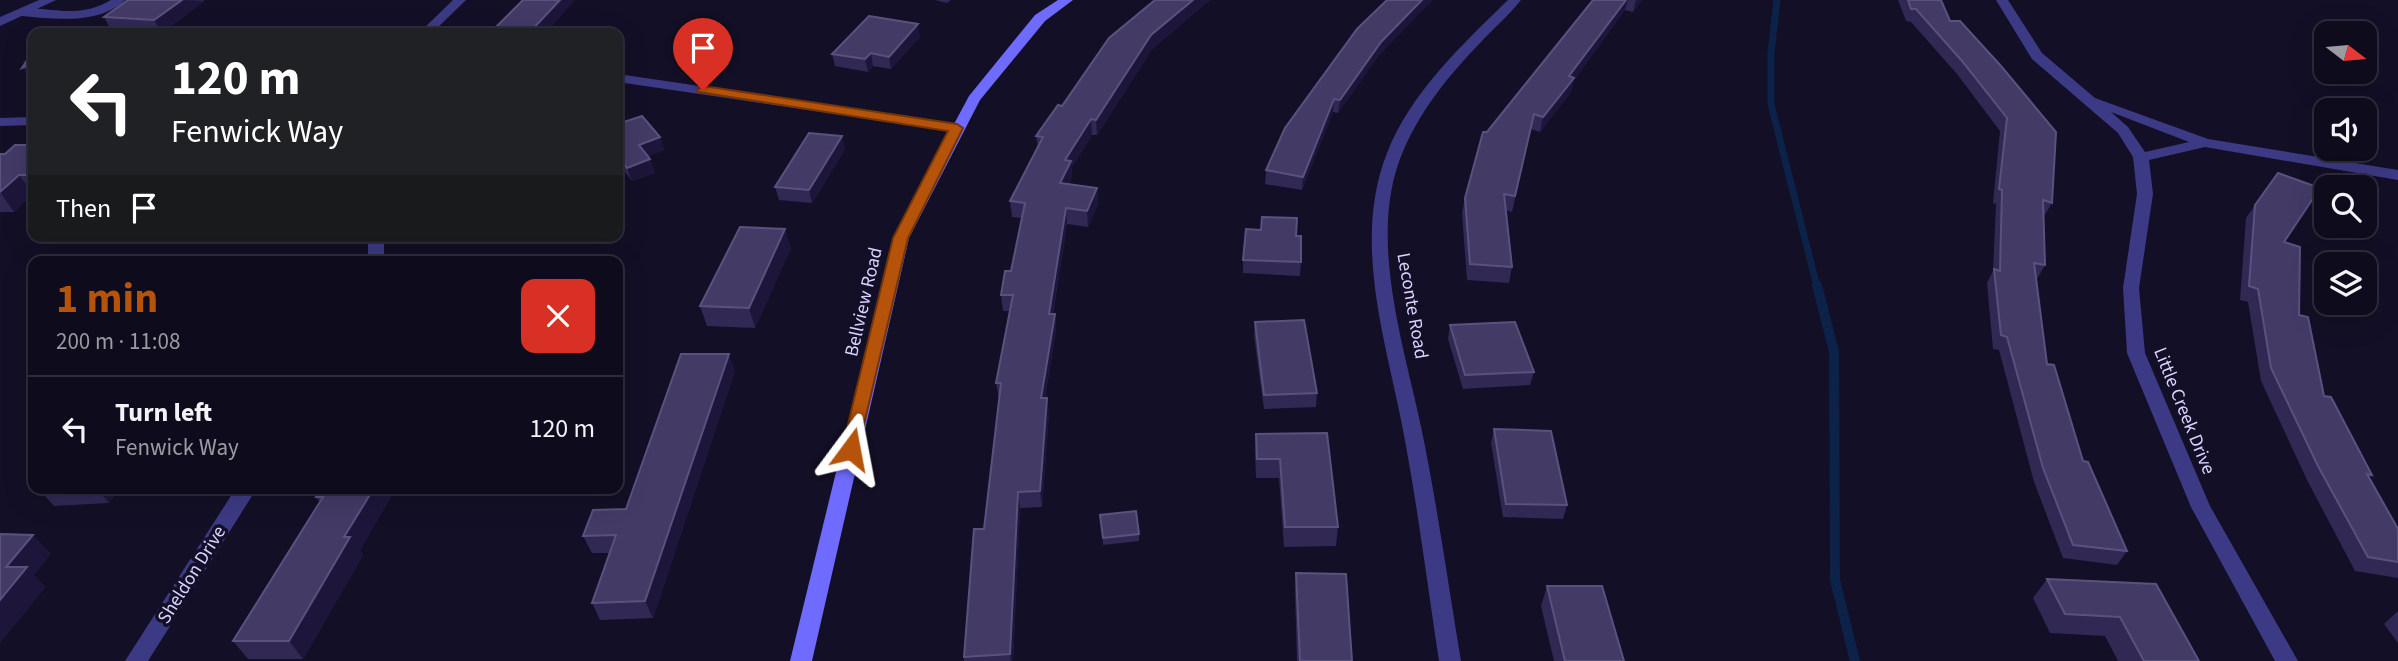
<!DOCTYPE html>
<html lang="en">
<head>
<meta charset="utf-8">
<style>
  :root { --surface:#0e0b1c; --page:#171425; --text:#f1f3f6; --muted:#9b9ba3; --line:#2e2b3b; --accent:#b45309 }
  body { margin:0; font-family:"Source Sans 3",sans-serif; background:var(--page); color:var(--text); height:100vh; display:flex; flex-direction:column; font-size:26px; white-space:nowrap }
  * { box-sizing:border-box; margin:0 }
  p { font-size:23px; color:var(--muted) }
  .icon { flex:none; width:38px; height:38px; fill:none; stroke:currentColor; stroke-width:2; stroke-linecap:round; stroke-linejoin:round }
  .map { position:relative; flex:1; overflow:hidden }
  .details { position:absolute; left:28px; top:256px; width:595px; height:238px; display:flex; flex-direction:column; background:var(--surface); border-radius:14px; box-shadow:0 7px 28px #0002,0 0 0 2px var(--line) }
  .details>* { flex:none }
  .hud { position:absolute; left:28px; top:28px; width:595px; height:214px; border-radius:14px; box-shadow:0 7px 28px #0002,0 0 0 2px var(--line); background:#202124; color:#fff; overflow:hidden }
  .needle { width:46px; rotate:106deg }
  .fabs { position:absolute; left:2314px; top:21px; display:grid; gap:14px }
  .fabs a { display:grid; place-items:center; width:63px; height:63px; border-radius:14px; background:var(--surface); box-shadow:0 7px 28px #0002,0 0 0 2px var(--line); font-size:35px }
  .pin { position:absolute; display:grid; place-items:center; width:60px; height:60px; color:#fff; margin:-72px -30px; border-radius:50% 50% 50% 0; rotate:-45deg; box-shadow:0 0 7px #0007 }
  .pin .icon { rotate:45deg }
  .me { position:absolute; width:77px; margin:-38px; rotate:13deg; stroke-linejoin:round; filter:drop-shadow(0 0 5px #0008) }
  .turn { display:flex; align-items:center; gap:24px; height:147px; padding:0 28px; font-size:32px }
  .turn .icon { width:91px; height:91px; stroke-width:2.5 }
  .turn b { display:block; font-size:49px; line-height:60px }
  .then { display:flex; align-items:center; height:66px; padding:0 28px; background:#0003; gap:14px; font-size:26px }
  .round { display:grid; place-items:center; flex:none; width:74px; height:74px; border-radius:14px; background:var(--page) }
  .summary { display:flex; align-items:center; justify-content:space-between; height:119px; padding:0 28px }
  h1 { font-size:42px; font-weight:700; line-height:52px; color:var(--accent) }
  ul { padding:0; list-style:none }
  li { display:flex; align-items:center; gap:21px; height:105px; padding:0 28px; border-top:2px solid var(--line) }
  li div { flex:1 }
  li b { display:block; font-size:26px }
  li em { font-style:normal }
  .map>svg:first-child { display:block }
</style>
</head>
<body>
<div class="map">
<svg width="2398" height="661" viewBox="0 0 2398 661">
  <rect width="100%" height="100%" fill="#130f26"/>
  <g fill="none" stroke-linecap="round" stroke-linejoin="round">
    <path stroke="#0c2248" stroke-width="7" d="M1777 0 1771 53V104L1817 287"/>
    <path stroke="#0c2248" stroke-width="10" d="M1817 285 1834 352 1835 580 1855 661"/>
    <path fill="#3d3a85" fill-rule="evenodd" d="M111 0H125C99 25 55 19 22 16L16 12C26 5 58 12 72 11 86 11 99 7 111 0Z"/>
    <g fill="#3d3a85" fill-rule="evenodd">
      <path d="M39 0H56L0 26V17Z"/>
      <path d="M453 0H466L432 33H419Z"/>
      <path d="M1508 0H1521C1509 15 1494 28 1481 42 1450 74 1422 108 1404 149 1364 239 1408 355 1425 446 1439 518 1449 589 1461 661H1439C1428 589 1419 517 1406 446 1390 352 1350 247 1387 153 1411 92 1462 45 1508 0Z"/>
      <path d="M1996 0H2008L2042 53 2095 98 2208 139 2398 170V180L2205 147 2149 160 2153 194 2139 288 2145 353 2210 506 2298 661H2275L2191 507 2127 353 2123 288 2137 194 2133 157 2118 133 2032 59ZM2111 112 2189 142 2145 152 2128 127Z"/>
      <path d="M618 74 957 124 964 128 957 132 618 82Z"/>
      <path d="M33 117V125L0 126V118Z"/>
      <rect x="368" y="236" width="16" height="25"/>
      <path d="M236 488H257L148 661H125Z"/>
    </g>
    <path fill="#6f6bff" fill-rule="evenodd" d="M1058 0H1073L1045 21 980 100 909 238 812 661H790L893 238 969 96 1035 15Z"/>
  </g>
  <g fill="#312854">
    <path d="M128 0H204V1L162 33 111 30 104 17Z"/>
    <path d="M935 0H951L947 3Z"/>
    <path d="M1155 0H1210L1152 49 1097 135H1092L1072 167V176L1069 184 1097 188 1098 204 1088 227 1067 224 1053 314H1055L1056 330 1045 398 1049 414 1042 507 1020 508 1013 661H964V657L984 529 999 399 996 383 1010 311H1003L1001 295 1011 271 1022 218 1012 217 1010 201 1038 147 1036 136Z"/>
    <path d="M1387 0H1432L1379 55 1338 113 1333 112 1302 190 1265 184 1266 170Z"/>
    <path d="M1593 0H1642L1633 12 1625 10 1574 80 1571 92 1540 132 1531 129 1512 212 1506 210 1512 267 1509 283 1467 280 1462 213 1465 198 1487 132Z"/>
    <path d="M1898 0H1941L1950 21H1960L2052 203 2044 216 2045 265 2037 279 2047 364 2083 461 2127 551 2117 565 2063 558 2034 482 1999 350 1993 349 1987 283 1993 271 1996 204 1993 203 2000 131 1957 74 1911 22 1906 21Z"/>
    <path d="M920 37 891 69 873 66 868 72 835 66 832 54Z"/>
    <path d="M618 124 660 137 664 150 648 156 650 159 655 173 632 181 618 163Z"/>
    <path d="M33 145V193L14 212H0V154H5Z"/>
    <path d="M845 149 812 203 779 200 775 187Z"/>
    <path d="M2255 205 2284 242 2299 315 2324 396 2372 475 2369 478 2398 529V578L2355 571 2307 480 2261 381 2248 302 2240 300 2246 218Z"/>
    <path d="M1296 236 1301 262 1300 276 1243 273V260Z"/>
    <path d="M791 248 755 328 707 326 700 306Z"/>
    <path d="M1255 322 1317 393 1316 407 1264 409 1254 336Z"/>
    <path d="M1450 325 1534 372 1530 385 1463 389 1448 339Z"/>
    <path d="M735 371 653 618 600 620 592 603 610 553H592L583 536 626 509Z"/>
    <path d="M1494 429 1567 505 1563 519 1503 517 1491 443Z"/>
    <path d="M1327 433 1338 527 1336 546 1284 547 1279 478H1256L1255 453 1256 434Z"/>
    <path d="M38 488H119L109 503 54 506Z"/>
    <path d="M322 488H396L360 550 363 555 303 659H248L233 641 320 503 316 497Z"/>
    <path d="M1100 515 1139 534V541L1103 545Z"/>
    <path d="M1296 573 1352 661H1297L1295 592Z"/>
    <path d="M2047 579 2156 584 2199 661H2118L2105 636 2050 633 2033 598Z"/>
    <path d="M1547 586 1624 661H1554L1541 606Z"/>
    <path d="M2398 611V643L2384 624Z"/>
  </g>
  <g fill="#1d163a">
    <path d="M182 0 204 1 162 33 154 20Z"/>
    <path d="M560 0H575L546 33H529Z"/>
    <path d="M1193 0H1210L1152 49 1097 135 1096 120 1151 35Z"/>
    <path d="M1422 0H1432L1379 55 1338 113 1340 100 1381 42Z"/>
    <path d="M1626 0H1628L1625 10 1574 80 1571 92 1540 132 1543 117 1569 76Z"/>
    <path d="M1636 0H1642L1633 12Z"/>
    <path d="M918 24 920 37 891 69 889 57Z"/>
    <path d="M871 53 873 66 868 72 865 59Z"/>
    <path d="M33 63V80L31 81 22 68Z"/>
    <path d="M1334 99 1333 112 1302 190 1303 177Z"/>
    <path d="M1091 119 1092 135 1072 167V176L1062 199 1060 183 1065 160Z"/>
    <path d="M842 136 845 149 812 203 809 190Z"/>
    <path d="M660 137 664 150 643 158 639 145Z"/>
    <path d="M650 159 655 173 632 181 627 168Z"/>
    <path d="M19 175 33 193 14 212 0 192Z"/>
    <path d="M1097 188 1098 204 1088 227 1087 211Z"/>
    <path d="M1066 208 1067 224 1050 330 1049 314Z"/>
    <path d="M785 229 791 248 755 328 749 308Z"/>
    <path d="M1055 314 1056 330 1042 414 1041 398Z"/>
    <path d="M729 354 735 371 653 618 645 601Z"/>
    <path d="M1047 398 1049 414 1042 507 1040 491Z"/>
    <path d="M96 488H119L109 503Z"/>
    <path d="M374 488H396L360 550 363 555 303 659 289 641 344 537Z"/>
    <path d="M1018 492 1020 508 1013 661H1011L1010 654Z"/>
    <path d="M33 535 51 554 34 575 46 587 0 643V600L6 567Z"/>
  </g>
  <g fill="#433a66" stroke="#5a527e" stroke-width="2">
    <path d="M128 0H182L154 20 104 17Z"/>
    <path d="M523 0H560L529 33H490Z"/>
    <path d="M1155 0H1193L1151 35 1096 120 1091 119 1065 160 1071 161 1060 183 1097 188 1087 211 1066 208 1049 314H1055L1041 398H1047L1040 491 1018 492 1010 654 964 657 974 529H984L1001 383H996L1013 295H1001L1005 271H1011L1025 203 1010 201 1043 137 1036 136 1058 105 1062 106 1109 38Z"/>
    <path d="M1387 0H1422L1381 42 1340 100 1334 99 1303 177 1266 170 1285 128 1357 29Z"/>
    <path d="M1593 0H1626L1569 76 1574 78 1543 117 1534 114 1515 196 1504 194 1512 267 1470 264 1465 198 1483 132H1487Z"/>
    <path d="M1908 0H1941L1950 21H1960L2001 66 2056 132 2052 203 2043 200 2045 265 2034 263 2047 364 2054 365 2083 461 2088 462 2127 551 2073 545 2043 468 2007 337 2001 335 1994 269 2000 271 2002 190 1999 189 2007 118 1962 61 1916 9H1911Z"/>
    <path d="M869 16 918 24 889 57 871 53 865 59 832 54Z"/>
    <path d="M49 27 57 33H45Z"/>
    <path d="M33 51V63L22 68Z"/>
    <path d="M642 116 660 137 639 145 650 159 627 168 618 156V124Z"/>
    <path d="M809 133 842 136 809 190 775 187Z"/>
    <path d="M15 145H33V175H19L0 192V154H5Z"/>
    <path d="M2278 173 2320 188 2284 242 2300 247 2299 315 2308 317 2324 396 2331 397 2372 475 2367 474 2398 529V562L2368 557 2318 466 2271 368 2258 289 2249 286 2255 205Z"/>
    <path d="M1262 217 1297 218 1296 236H1301V262L1243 260 1246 229 1261 230Z"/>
    <path d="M740 227 785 229 749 308 700 306Z"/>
    <path d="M1304 320 1317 393 1264 395 1255 322Z"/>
    <path d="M1515 322 1534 372 1465 375 1450 325Z"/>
    <path d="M681 354H729L645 601 592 603 616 535 583 536 593 510 626 509Z"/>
    <path d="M1494 429 1551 431 1567 505 1506 504Z"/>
    <path d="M1327 433 1338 527H1285L1280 459H1257L1256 434Z"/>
    <path d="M322 488H374L344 537H350L289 641H233L323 497H316Z"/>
    <path d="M1136 511 1139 534 1103 538 1100 515Z"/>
    <path d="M0 534 33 535 6 567H27L0 600Z"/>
    <path d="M1296 573 1346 574 1352 661H1300Z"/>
    <path d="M2047 579 2156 584 2199 661H2144L2120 617 2065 614Z"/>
    <path d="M1547 586H1602L1624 661H1565Z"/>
  </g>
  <path fill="#b45309" stroke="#753606" stroke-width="2" d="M703 86 957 124 963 128 908 238 857 454H845L842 449 893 238 948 131 698 92 697 90Z"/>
  <g text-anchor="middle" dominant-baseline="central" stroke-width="7" stroke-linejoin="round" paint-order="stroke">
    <g font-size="19" fill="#d9d4ff" stroke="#130f26">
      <text transform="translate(864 302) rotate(-77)">Bellview Road</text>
      <text transform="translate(1412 306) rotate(80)">Leconte Road</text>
      <text transform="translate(2184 411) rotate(68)">Little Creek Drive</text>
      <text transform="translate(192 575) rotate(-58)">Sheldon Drive</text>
    </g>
  </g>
</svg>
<div class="fabs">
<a><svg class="needle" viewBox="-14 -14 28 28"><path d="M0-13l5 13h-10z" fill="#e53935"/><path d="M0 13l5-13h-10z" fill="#9b9ba3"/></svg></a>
<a><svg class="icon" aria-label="sound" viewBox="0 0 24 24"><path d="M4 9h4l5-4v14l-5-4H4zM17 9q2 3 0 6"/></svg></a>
<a><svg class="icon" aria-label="search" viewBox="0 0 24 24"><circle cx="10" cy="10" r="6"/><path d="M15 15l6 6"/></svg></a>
<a><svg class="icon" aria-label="layers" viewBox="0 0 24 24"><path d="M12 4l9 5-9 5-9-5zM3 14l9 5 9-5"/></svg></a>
</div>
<div class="pin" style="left:703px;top:90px;background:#d93025"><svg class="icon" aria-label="arrive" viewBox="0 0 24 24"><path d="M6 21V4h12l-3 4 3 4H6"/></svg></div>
<svg class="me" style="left:851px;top:449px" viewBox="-20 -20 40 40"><path d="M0-17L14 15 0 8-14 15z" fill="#b45309" stroke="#fff" stroke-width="4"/></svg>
<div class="hud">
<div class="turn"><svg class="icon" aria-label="left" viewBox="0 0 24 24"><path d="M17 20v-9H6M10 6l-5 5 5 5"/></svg><div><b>120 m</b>Fenwick Way</div></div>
<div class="then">Then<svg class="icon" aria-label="arrive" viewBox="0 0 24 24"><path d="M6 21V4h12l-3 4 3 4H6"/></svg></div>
</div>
<section class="details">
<div class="summary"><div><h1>1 min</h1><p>200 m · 11:08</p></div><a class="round" style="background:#d93025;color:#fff"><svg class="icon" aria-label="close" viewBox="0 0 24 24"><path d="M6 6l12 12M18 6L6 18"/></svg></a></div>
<ul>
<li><svg class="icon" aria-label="left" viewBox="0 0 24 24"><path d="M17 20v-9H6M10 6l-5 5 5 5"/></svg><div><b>Turn left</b><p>Fenwick Way</p></div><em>120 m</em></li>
</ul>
</section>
</div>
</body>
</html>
